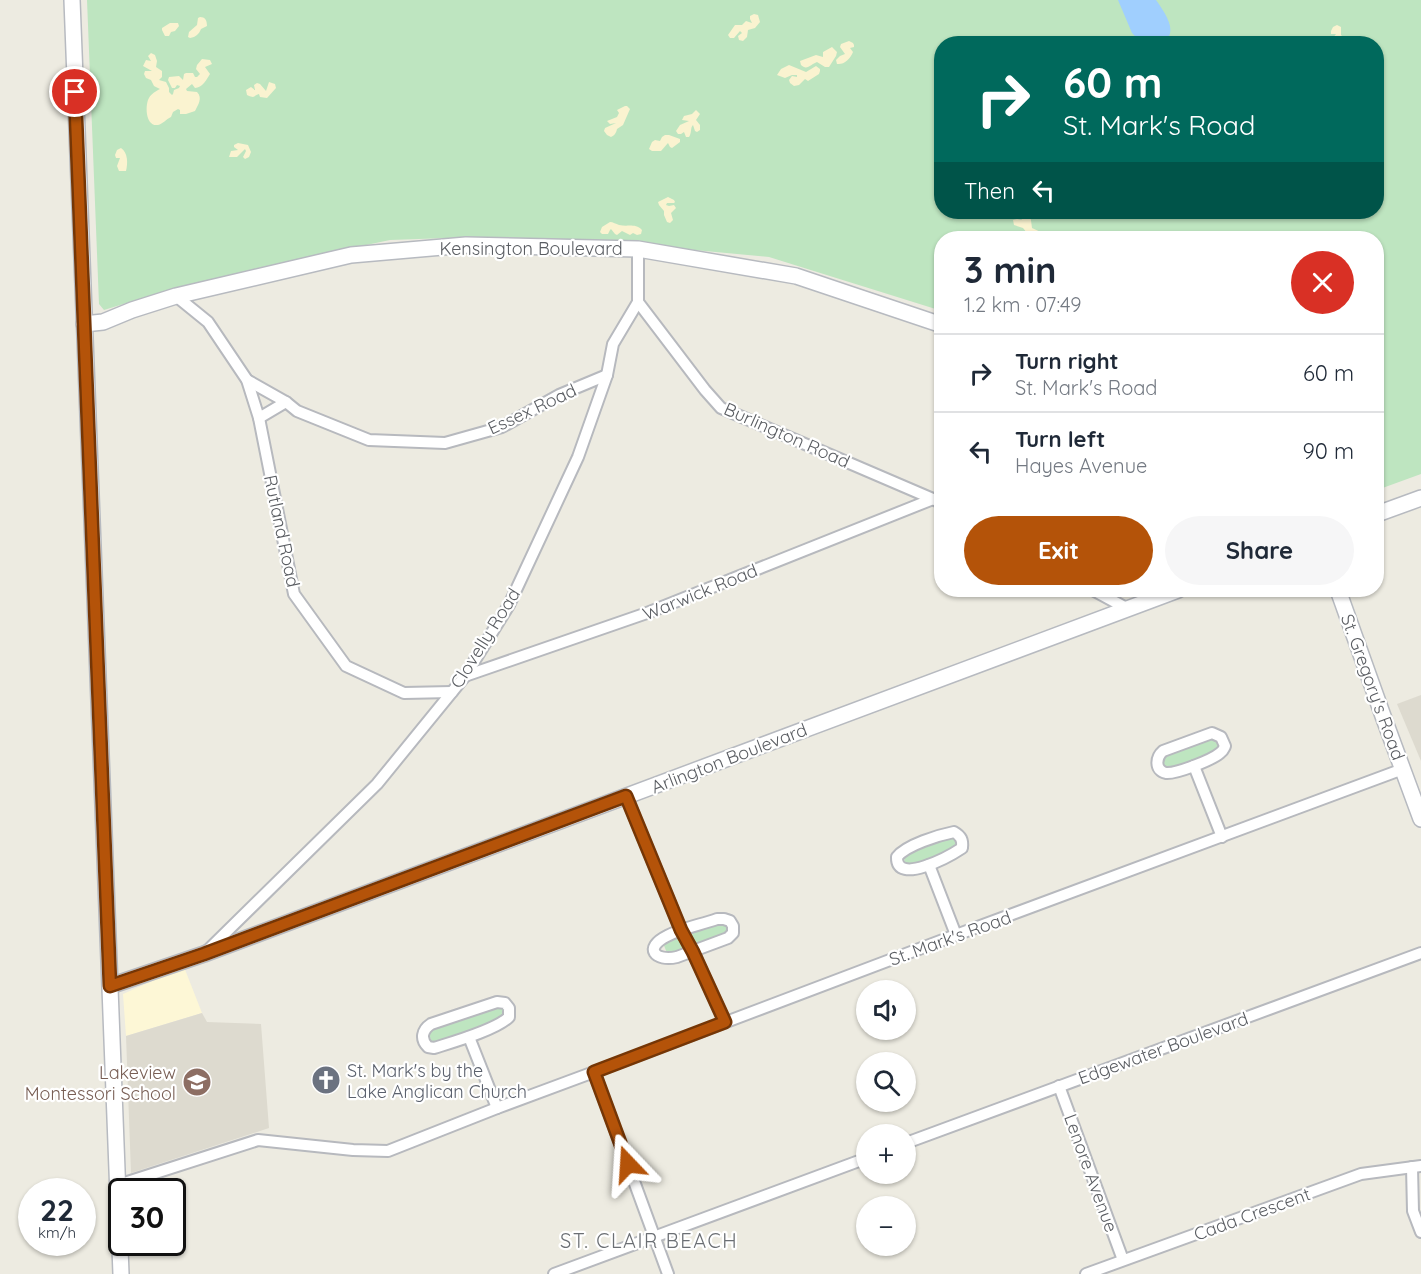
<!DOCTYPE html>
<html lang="en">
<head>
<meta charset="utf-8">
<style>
  :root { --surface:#fff; --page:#f6f6f7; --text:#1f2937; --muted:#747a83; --line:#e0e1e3; --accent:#b45309 }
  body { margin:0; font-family:Quicksand,sans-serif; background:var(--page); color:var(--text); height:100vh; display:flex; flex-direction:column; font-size:22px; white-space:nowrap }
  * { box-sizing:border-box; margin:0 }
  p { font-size:20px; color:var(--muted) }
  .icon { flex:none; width:33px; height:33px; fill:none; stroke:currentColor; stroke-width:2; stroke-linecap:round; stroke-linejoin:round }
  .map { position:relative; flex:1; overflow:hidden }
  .details { position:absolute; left:934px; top:231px; width:450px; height:366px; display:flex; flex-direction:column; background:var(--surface); border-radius:24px; box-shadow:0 2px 4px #0004 }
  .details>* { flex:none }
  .top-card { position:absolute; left:934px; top:36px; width:450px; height:183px; border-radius:24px; box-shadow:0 2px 4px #0004; background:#00695c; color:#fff; overflow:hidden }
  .buttons { position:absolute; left:856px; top:980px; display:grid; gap:12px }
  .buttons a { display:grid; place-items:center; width:60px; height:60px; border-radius:50%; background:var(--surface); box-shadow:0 2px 4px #0004; font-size:30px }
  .speed { position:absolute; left:18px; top:1178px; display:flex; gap:12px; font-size:30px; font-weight:700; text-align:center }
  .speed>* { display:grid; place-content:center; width:78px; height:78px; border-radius:50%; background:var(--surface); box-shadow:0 2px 4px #0004; line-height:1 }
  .speed small { font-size:15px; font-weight:400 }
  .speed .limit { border:3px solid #111; border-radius:9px; background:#fff; color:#111 }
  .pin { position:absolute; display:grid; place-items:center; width:51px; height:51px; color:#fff; margin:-26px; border:3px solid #fff; border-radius:50%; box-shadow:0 2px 6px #0007 }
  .me { position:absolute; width:66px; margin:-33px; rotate:340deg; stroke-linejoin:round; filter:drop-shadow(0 0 4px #0008) }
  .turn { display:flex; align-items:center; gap:21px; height:126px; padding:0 30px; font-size:27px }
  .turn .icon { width:78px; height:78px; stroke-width:2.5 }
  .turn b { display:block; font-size:42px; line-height:51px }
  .then { display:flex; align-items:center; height:57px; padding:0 30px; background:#0003; gap:12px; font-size:22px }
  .round { display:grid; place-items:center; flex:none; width:63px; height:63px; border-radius:32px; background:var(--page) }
  .headline { display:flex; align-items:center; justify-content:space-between; height:102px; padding:0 30px }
  h1 { font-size:36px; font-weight:700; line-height:45px }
  .cta { display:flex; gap:12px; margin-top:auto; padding:12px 30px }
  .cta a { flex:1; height:69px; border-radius:36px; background:var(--accent); color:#fff; font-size:24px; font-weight:700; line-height:69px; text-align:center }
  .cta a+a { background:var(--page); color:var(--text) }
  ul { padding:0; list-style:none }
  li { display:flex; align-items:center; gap:18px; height:78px; padding:0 30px; border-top:2px solid var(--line) }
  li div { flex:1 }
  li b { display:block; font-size:22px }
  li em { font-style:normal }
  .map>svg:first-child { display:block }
</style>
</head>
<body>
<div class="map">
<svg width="1421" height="1274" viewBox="0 0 1421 1274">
  <rect width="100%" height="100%" fill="#edebe1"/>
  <path fill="#fdf7d6" d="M184 967 202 1013 126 1036 123 994Z"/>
  <g fill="#dddacf">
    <path d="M1421 695V761L1397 704Z"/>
    <path d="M202 1013 207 1022 261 1024 269 1128 131 1173 126 1036Z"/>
  </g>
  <g fill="#bee5c0" fill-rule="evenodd">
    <path d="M87 0H1421V474L1377 490V238H942V311L769 257 588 240 476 237 390 240 267 266 175 288 104 310 99 304ZM942 44H1377V212H942Z"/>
    <path d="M1209 738H1214L1219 742V748L1215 753 1172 768 1165 767 1162 759 1167 753Z"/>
    <path d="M953 836 957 841 956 846 944 853 908 867 904 863 905 855 908 851Z"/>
    <path d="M720 922 727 925 729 928 726 934 696 945 692 935 693 931Z"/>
    <path d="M675 937 681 939 684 949 670 954 667 953 663 943Z"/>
    <path d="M493 1006 503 1007 505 1011V1015L496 1021 440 1043H433L431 1041 429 1033 433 1027Z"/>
  </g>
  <g fill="#faf3d0">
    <path d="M754 14 758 15 760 22 755 28 748 30 747 37 743 41 739 40 738 36 742 33 740 31 734 38H730L728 35 735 25H742L746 21 752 23 750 19V16Z"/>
    <path d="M200 17C205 17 207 20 207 26L201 29C199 34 196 37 190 38L188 37 189 32 197 25 198 18Z"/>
    <path d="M170 23H178L179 26 175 31 171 32 169 36H165L162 30V28Z"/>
    <path d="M1337 25 1341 27V35L1349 43H1336L1333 41 1332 39 1336 34H1331V31L1333 27Z"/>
    <path d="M849 41 853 43 854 45V47L850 48 853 52C850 59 844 65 837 64L836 60 840 56 845 54 840 47 841 44Z"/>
    <path d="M832 47 837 52 836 56 829 67H825L817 62C811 64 807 71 801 65L800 61 816 55 823 57V52Z"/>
    <path d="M151 53 155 55 157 61 156 67 162 71V77L159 80 166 82 169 88V92L172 95 173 94 174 90 179 88 180 86 177 85 175 88H172L168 80 169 77 179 76 183 80 184 74 186 73H193L195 77H197L200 74 196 69 197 65 202 59 210 60 212 64 205 67 210 74C207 79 202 88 195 88L192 84 186 89 187 91 197 92C203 98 198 105 195 111L186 114H180V110L178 109 173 112 171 117C166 119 163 124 158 125 145 127 145 104 149 98 151 94 156 91 160 89L154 86 151 80 146 78 144 74 145 71H152L143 66 146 60 151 61 148 56Z"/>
    <path d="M789 65 806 72 816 66 820 69V71L819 74 808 81 805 79 799 85 794 86 790 83 789 80 792 76 797 77V75H792L785 78 777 75 781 69Z"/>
    <path d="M269 82 275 84 276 88 267 98 260 97 259 94C252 96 256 99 247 95L246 90 251 87 255 90 254 85 257 83 260 84 266 91Z"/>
    <path d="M625 106H627L630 109 623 125 617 129C616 133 615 135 611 137L607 135 604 131 605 128 616 123 610 124 607 121 617 117 619 113 617 110Z"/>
    <path d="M696 110 700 114 696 120 700 125V130L697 132 695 131 693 125C690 128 692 133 689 137H686L684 132 681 134H678L676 131 680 125 689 121 682 120 684 116 692 114Z"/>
    <path d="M665 135H669L680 139V142L672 148 670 147 668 143 661 151H652L649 149 652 142 655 140 660 141 662 137Z"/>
    <path d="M238 143 248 145 251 152 249 157 245 159 243 157 246 151 245 149 237 157H229L231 151 238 150 234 147V145Z"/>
    <path d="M121 148C128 153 128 163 126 171H119L117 166 120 158H116L115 155 117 150Z"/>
    <path d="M668 197 674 200 675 202 674 203H667L666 205 669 206 674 205 676 208 671 213 673 220 670 223 667 222 664 215V211L659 205 658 202Z"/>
    <path d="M1021 212 1030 213 1032 228 1045 234 1047 238H1031L1023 228 1014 225 1013 220 1017 219 1022 220 1018 214Z"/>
    <path d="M610 222C613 222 616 224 619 225 628 227 635 223 642 230L641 234 637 235 633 233 630 235 622 231 617 235 615 234 611 229 610 230 608 234H602L600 232 602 227Z"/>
  </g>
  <path fill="#a0cffe" d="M1118 0H1156C1163 10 1181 34 1162 42 1156 45 1149 44 1142 43L1132 33Z"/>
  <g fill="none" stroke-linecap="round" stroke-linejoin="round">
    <g stroke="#b7b9be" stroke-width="14">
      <g id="street">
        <path d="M176 296 208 322 247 380 259 418 294 594 346 666 404 693 452 692"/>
        <path d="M638 302 705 390 721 408 933 499 942 504"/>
        <path d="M247 380 286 402 297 411 369 440 445 443 502 427 559 395 607 375"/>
        <path d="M259 418 286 402"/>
        <path d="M1093 590 1128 609"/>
        <path d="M465 676 647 613 933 499"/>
        <path d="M1212 733 1221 737 1225 746C1223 750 1224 750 1220 753 1212 760 1176 774 1166 773 1154 770 1156 757 1163 751Z"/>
        <path d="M1194 766 1222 837"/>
        <path d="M626 796 681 930 693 952 725 1022"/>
        <path d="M954 832C961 836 963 840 962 848 950 856 896 886 897 857 906 845 939 835 954 832Z"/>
        <path d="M929 865 956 935"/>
        <path d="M717 919H724L730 921 733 926V933L728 938 677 957C655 962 643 948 667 936 682 928 700 925 717 919Z"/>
        <path d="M207 951 377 784 465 676 509 605 578 457 607 375 613 344 638 302V249"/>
        <path d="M497 1002 505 1003 509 1008V1017C496 1030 453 1042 434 1048L428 1047C420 1039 422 1030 431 1024Z"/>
        <path d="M469 1037 497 1108"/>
        <path d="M594 1072 668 1274"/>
        <path d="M1059 1086 1123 1260"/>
        <path d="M906 1143 1421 953"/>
        <path d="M1412 1167 1413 1211 1421 1232"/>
        <path d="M118 1185 258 1140 353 1150 388 1151 497 1108 594 1072 956 935 1403 769"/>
        <path d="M554 1274 867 1158"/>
        <path d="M1086 1274 1361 1174 1421 1166"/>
      </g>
    </g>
    <g stroke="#b7bac0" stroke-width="18">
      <g id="secondary">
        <path d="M72 0 121 1274"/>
        <path d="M84 324 103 322 132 310 176 296 351 255 466 245 638 249 796 276 942 325"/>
        <path d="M1377 514 1421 498"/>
        <path d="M1338 590 1383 716 1421 819"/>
        <path d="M110 986 204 954 1178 590"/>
      </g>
    </g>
    <use href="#street" stroke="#fff" stroke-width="10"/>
    <use href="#secondary" stroke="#fff" stroke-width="15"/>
  </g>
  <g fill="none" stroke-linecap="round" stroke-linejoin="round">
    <g stroke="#753606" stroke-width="15">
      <path id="route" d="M75 92 110 986 204 954 626 796 681 930 693 952 725 1022 594 1072 628 1164"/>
    </g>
    <use href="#route" stroke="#b45309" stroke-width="10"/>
  </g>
  <defs>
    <g id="church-disc" transform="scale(1.5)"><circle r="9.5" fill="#6b7280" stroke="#fff"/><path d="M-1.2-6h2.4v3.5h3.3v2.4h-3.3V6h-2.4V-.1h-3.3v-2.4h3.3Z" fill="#fff"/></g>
    <g id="school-disc" transform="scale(1.5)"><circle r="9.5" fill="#8d6e63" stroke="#fff"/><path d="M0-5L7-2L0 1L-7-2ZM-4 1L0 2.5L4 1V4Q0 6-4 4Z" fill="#fff"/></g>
  </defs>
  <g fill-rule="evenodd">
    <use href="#church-disc" x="326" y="1080"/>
    <use href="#school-disc" x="197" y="1082"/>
  </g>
  <g text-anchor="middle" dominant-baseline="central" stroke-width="4.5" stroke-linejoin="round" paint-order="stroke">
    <g font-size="18" fill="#5a5d62" stroke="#fff">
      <text x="531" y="248">Kensington Boulevard</text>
      <text transform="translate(532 409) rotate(-25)">Essex Road</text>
      <text transform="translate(787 435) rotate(24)">Burlington Road</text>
      <text transform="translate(282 531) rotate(78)">Rutland Road</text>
      <text transform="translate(700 592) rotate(-22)">Warwick Road</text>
      <text transform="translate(485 638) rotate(-58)">Clovelly Road</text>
      <text transform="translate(1373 687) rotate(70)">St. Gregory's Road</text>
      <text transform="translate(729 758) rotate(-21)">Arlington Boulevard</text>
      <text transform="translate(950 938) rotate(-20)">St. Mark's Road</text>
      <text transform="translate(1163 1048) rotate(-20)">Edgewater Boulevard</text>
      <text transform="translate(1091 1173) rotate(70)">Lenore Avenue</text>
      <text transform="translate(1252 1214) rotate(-20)">Cada Crescent</text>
    </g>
    <g font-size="18" fill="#5b616d" stroke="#fff" text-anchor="start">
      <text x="347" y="1070">St. Mark's by the<tspan x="347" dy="21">Lake Anglican Church</tspan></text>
    </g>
    <g font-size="18" fill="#785e54" stroke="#fff" text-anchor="end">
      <text x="176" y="1072">Lakeview<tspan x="176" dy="21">Montessori School</tspan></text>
    </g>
    <g font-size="20" letter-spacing="1.5" fill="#6b6f74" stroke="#fff">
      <text x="649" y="1240">ST. CLAIR BEACH</text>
    </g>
  </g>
</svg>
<div class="buttons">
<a><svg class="icon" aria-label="sound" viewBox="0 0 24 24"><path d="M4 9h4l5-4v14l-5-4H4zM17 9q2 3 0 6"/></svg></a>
<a><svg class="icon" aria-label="search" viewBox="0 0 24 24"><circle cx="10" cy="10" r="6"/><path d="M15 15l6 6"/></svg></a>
<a>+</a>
<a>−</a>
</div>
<div class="speed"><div>22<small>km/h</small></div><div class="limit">30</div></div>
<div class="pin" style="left:75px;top:92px;background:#d93025"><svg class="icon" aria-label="arrive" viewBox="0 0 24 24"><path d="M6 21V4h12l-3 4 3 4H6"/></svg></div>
<svg class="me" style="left:628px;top:1164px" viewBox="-20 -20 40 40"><path d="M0-17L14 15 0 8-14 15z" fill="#b45309" stroke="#fff" stroke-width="4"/></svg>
<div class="top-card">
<div class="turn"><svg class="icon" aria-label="right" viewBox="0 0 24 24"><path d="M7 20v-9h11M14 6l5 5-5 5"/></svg><div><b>60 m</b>St. Mark's Road</div></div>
<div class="then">Then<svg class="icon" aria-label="left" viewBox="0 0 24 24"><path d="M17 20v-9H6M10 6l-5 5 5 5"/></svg></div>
</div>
<section class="details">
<div class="headline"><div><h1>3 min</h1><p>1.2 km · 07:49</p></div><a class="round" style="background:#d93025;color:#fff"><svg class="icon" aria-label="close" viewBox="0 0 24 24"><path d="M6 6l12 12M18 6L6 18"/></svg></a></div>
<ul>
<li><svg class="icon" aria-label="right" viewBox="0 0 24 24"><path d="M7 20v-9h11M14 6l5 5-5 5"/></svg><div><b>Turn right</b><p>St. Mark's Road</p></div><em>60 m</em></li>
<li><svg class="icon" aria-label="left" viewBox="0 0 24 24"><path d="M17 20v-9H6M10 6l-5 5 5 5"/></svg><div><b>Turn left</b><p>Hayes Avenue</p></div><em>90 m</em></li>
</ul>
<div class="cta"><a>Exit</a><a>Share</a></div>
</section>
</div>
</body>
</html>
